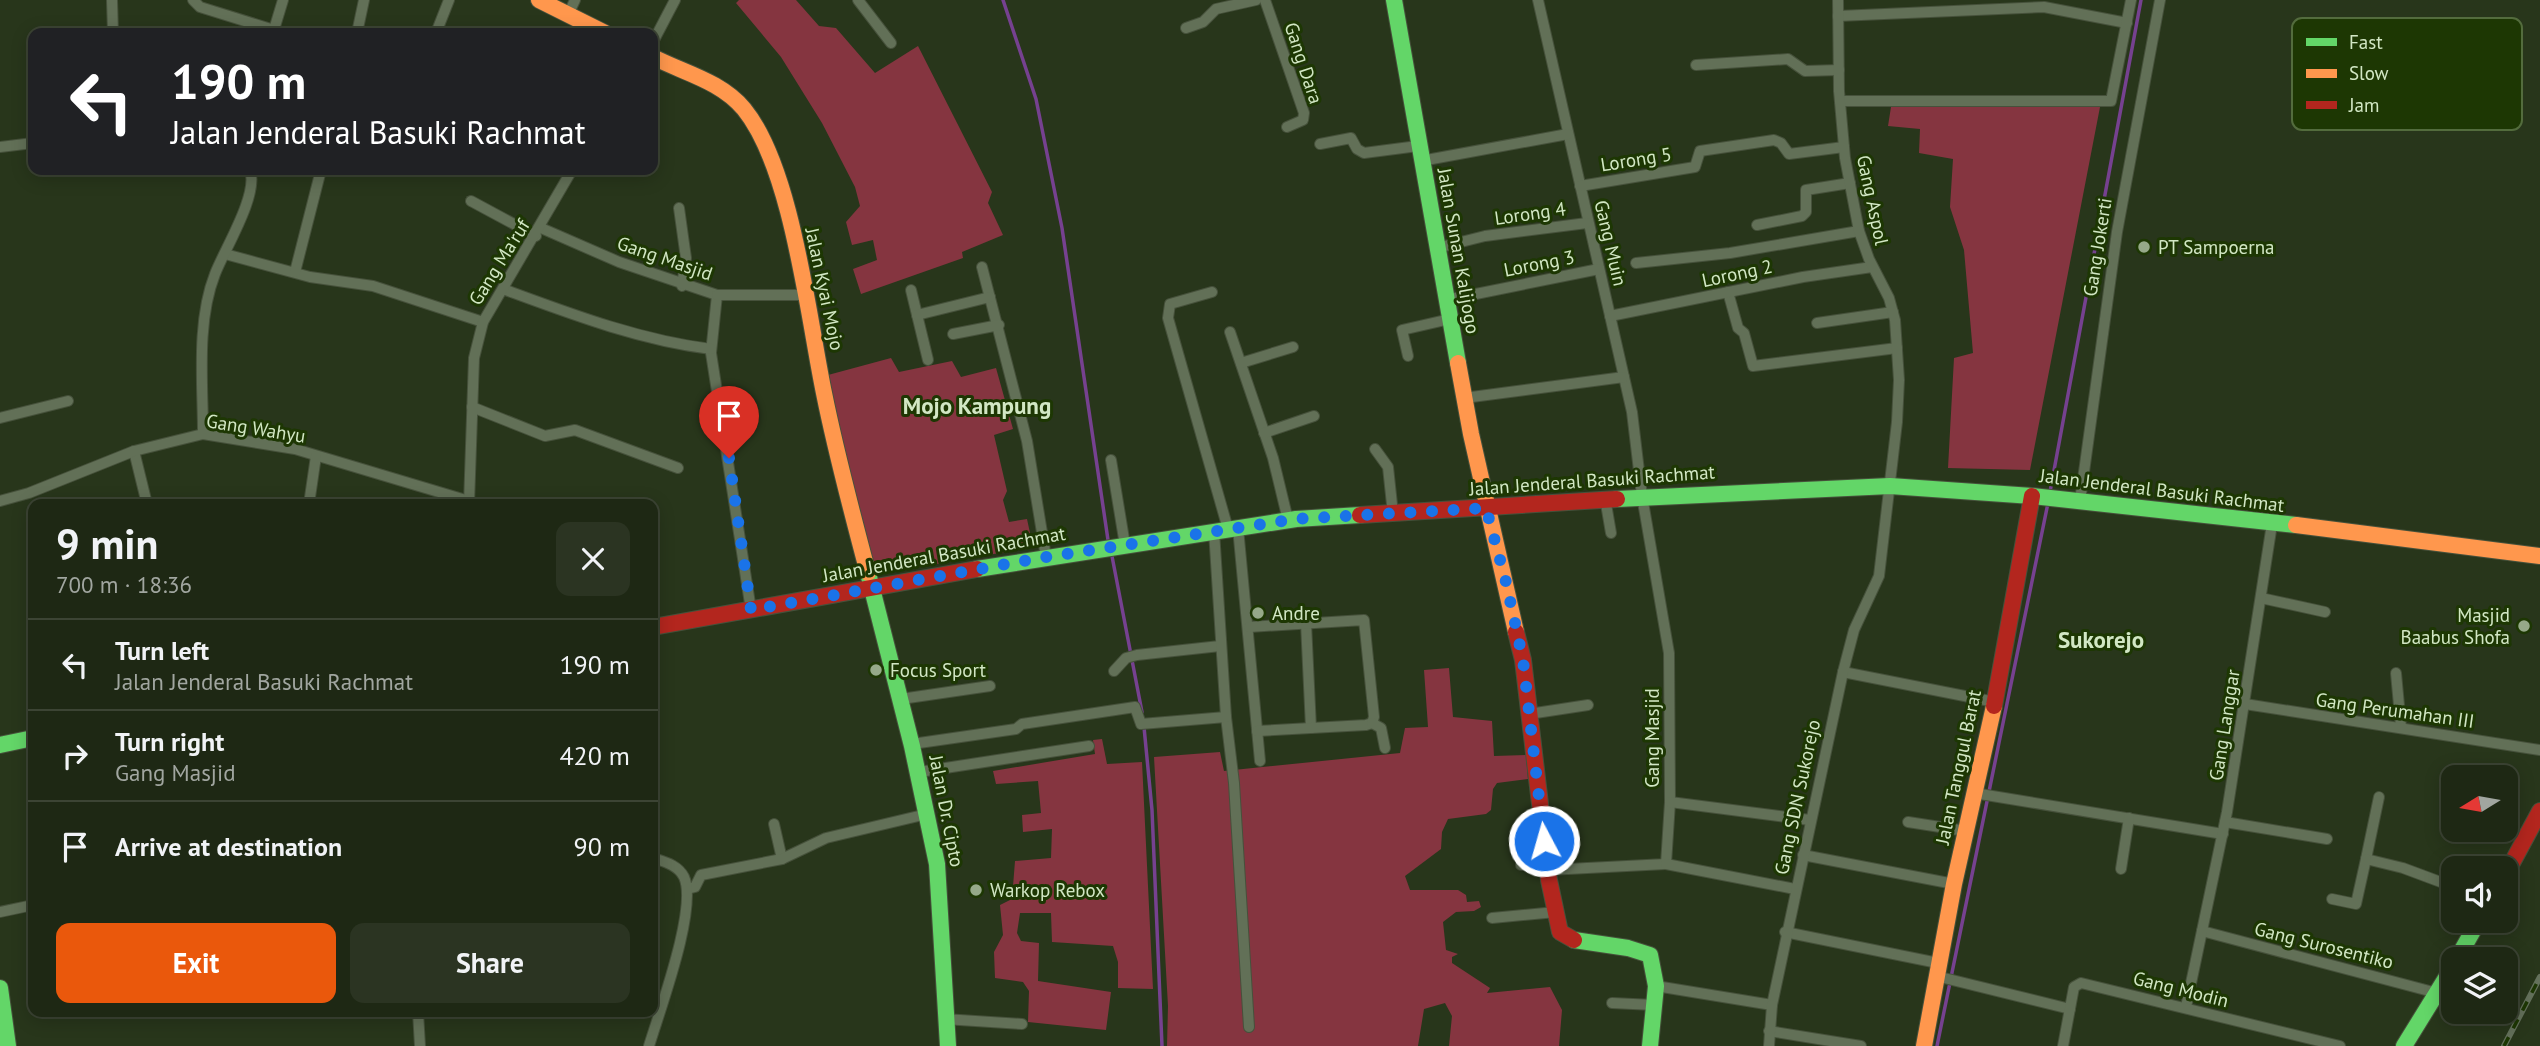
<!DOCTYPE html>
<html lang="en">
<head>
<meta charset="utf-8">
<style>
  :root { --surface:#1e2814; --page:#2b3422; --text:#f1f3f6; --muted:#a1a6a0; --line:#3c4434; --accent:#ea580c }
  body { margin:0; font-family:"PT Sans",sans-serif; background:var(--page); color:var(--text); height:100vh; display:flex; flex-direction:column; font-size:26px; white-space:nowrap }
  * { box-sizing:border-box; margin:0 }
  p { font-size:23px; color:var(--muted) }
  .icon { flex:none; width:38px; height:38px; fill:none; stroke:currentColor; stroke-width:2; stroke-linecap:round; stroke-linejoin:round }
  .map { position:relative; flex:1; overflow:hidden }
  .panel { position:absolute; left:28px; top:499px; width:630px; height:518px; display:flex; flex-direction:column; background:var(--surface); border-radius:14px; box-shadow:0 4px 18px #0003,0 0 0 2px var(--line) }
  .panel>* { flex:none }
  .banner { position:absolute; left:28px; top:28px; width:630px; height:147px; border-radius:14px; box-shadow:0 4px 18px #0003,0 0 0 2px var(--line); background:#202124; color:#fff; overflow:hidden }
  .needle { width:46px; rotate:259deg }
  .tools { position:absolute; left:2441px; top:765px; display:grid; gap:14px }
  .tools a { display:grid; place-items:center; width:77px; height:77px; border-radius:14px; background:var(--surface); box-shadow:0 4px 18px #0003,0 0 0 2px var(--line); font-size:35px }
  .pin { position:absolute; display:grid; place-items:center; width:60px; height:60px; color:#fff; margin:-72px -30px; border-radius:50% 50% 50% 0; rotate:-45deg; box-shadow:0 0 7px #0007 }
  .pin .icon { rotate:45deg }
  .me { position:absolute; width:77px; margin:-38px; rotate:354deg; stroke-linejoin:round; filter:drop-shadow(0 0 5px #0008) }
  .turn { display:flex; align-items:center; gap:24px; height:147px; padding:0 28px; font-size:32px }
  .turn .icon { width:91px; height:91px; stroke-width:2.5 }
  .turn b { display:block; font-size:49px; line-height:60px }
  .round { display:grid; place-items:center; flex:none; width:74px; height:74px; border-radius:14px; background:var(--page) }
  .overview { display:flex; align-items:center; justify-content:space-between; height:119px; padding:0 28px }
  h1 { font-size:42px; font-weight:700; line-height:52px }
  .button { display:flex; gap:14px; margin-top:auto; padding:14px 28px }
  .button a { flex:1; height:80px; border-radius:14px; background:var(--accent); color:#fff; font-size:28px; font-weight:700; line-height:80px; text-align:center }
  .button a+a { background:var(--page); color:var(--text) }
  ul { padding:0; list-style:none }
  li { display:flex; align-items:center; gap:21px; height:91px; padding:0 28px; border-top:2px solid var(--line) }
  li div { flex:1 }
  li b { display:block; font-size:26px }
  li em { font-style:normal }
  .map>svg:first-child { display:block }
</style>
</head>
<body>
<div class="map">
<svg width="2540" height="1046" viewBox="0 0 2540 1046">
  <rect width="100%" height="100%" fill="#28361b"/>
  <g fill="#853540">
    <path d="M739 0H796L819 26 836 28 875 73 918 46 992 192 988 203 1003 235 962 252 963 258 861 294 853 269 877 260 873 240 852 245 846 222 860 206 855 187 822 123 781 57 736 3Z"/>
    <path d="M1891 107H2100L2030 470 1948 468 1954 358 1973 353 1964 250 1950 207 1953 159 1919 153 1920 129 1888 126Z"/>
    <path d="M891 358 899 372 952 361 961 377 996 368 1013 429 994 435 1007 491 1003 500 1009 522 1027 519 1033 547 885 573H875L870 566 828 375Z"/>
    <path d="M1449 668 1453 717 1492 721 1494 756 1526 755 1528 779 1497 783 1493 789 1491 810 1486 814 1448 819 1442 832 1441 849 1405 876 1410 890H1458L1466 895 1467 902 1479 901 1481 907 1474 911 1456 912 1443 922 1446 950 1458 954 1452 957V963L1490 988 1487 993 1550 987 1562 1010 1559 1046H1449L1452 1016 1445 1003 1424 1009 1418 1046H1167L1168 1006 1154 757 1220 752 1224 771 1400 753 1405 728 1428 727 1424 670Z"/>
    <path d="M1102 739 1107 764 1142 762 1153 989 1118 988V962L1113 946 1052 942 1051 913H1020L1017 933 1021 941 1039 943 1038 981 1111 992 1106 1030 1028 1022 1029 991 1023 982 995 978 994 952 1003 935 1000 905 1012 899 1015 861 1051 858 1052 829 1023 832 1022 815 1041 813 1038 781 996 784 993 771 1095 754 1093 740Z"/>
  </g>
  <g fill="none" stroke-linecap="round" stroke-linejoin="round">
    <g stroke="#764190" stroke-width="3.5">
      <path d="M1003 0 1036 99 1062 228 1108 540"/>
      <path d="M2050 492 2141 0"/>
      <path d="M1111 551 1142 712"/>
      <path d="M1144 727 1152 810 1162 1046"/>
      <path d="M1937 1046 2048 503"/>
    </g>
    <g stroke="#46513b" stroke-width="12">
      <g id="street">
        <path d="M112 0 113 33"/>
        <path d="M193 0 200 7 274 30"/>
        <path d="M858 0 891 43"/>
        <path d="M1265 0 1304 113 1303 120 1287 127"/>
        <path d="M1538 0 1632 412 1642 496 1669 653 1670 802 1666 864 1548 870"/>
        <path d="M568 15 575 0"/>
        <path d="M1838 16 2044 7 2127 23"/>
        <path d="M1186 28 1203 22 1216 9 1256 0"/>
        <path d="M273 33 283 0"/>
        <path d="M357 33 364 0"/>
        <path d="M436 33 449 0"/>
        <path d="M653 42 675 0"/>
        <path d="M1696 65 1788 59 1805 71 1839 70"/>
        <path d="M1840 101H2111L2131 0"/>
        <path d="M1320 144 1351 138 1357 149 1364 153 1418 146"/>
        <path d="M0 147 33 143"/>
        <path d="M1421 161 1568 134"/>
        <path d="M1580 186 1695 167 1700 151 1774 140 1781 143 1789 154 1844 147"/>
        <path d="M471 201 536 236"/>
        <path d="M679 208 686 258 682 286"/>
        <path d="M1757 225 1802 216 1806 212V190L1850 183"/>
        <path d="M541 228 619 262 717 295 711 353 751 610"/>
        <path d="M1437 248 1485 236 1587 223"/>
        <path d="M225 254 310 277 373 286 483 322"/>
        <path d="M1636 263 1730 253 1859 231"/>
        <path d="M982 267 1027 441 1046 557"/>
        <path d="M295 272 321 170"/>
        <path d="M503 289C571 314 639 340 711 349"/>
        <path d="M911 290 928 360"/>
        <path d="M1212 292 1170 304 1168 318 1228 529"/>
        <path d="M1728 292 1738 328 1744 333 1753 366 1897 348"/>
        <path d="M717 295H806"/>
        <path d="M1446 300 1599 269"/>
        <path d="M917 315 990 297"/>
        <path d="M1610 316 1803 277 1872 267"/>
        <path d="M1817 323 1893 312"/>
        <path d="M1230 332 1273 458 1288 520"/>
        <path d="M953 334 999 325"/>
        <path d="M1408 356 1402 330 1450 319"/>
        <path d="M1241 363 1293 347"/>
        <path d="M1464 398 1624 377"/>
        <path d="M472 407 545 436 575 430 678 468"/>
        <path d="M0 418 68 401"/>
        <path d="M1264 433 1314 416"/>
        <path d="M203 434C203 384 196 322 215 274 224 250 259 195 250 170"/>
        <path d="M1375 449 1388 467 1393 514"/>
        <path d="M134 451 147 504"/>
        <path d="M1111 460 1125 545"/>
        <path d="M1605 498 1611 533"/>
        <path d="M0 501 29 493 134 451 203 434 295 449 469 501"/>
        <path d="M2080 501 2117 232 2160 0"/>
        <path d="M309 504 316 456"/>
        <path d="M469 504 474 358 483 322 572 170"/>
        <path d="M1238 528 1260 761"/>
        <path d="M2261 598 2325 612"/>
        <path d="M1306 623 1311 728"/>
        <path d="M1249 627 1364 620 1374 717 1372 723 1366 725 1257 731"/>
        <path d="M1114 671 1126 658 1137 655 1220 646"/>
        <path d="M1843 672 1995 702"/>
        <path d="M2396 673 2401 727"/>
        <path d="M901 699 990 686"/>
        <path d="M2245 704 2540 750"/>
        <path d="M1529 714 1588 705"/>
        <path d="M1226 717 1234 783 1249 1027"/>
        <path d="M1372 723 1381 728 1385 748"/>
        <path d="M912 744 1016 729 1022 724 1135 707 1141 724 1226 717 1214 531"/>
        <path d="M919 772 1089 746"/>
        <path d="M1974 793 2223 834"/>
        <path d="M2379 797 2366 859 2403 868 2454 887"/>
        <path d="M1670 802 1810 820"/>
        <path d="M1908 822 1966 831"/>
        <path d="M2225 822 2327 839"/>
        <path d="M774 824 782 859"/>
        <path d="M1803 855 1954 884"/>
        <path d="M1666 864 1795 889"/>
        <path d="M1521 865 1547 863"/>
        <path d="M2121 869 2129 818"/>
        <path d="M687 889 695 887 701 875 782 859 826 838 927 814"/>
        <path d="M2332 899 2356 904 2366 859"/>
        <path d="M0 912 33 905"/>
        <path d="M1492 918 1556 912"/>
        <path d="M2202 931 2437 993"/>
        <path d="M1785 932 1938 963"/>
        <path d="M1936 976 2070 1009"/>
        <path d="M1656 986 1772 1005 1843 672 1854 630 1879 576 1897 422 1899 380 1895 320 1889 298 1869 259 1859 231 1845 158 1839 91 1838 0"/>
        <path d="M1612 1003 1654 1005"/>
        <path d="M2186 1007 2227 812 2272 524"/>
        <path d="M418 1012 420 1046"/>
        <path d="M944 1019 1022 1024"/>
        <path d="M1769 1031 1861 1046"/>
        <path d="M649 1046C659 1012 698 908 684 877 678 865 665 862 653 858"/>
        <path d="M1769 1046 1772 1005"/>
        <path d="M2063 1046 2074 987 2081 983 2340 1046"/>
      </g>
    </g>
    <g stroke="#46513b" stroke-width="18">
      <g id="fast">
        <path d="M1394 0 1458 363"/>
        <path d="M1617 499 1890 486 2032 496 2296 525"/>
        <path d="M977 569 1296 519 1360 515"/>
        <path d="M868 573 912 746 937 864 948 1046"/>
        <path d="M0 745 33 738"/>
        <path d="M1574 940 1628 948 1650 955 1656 986 1650 1046"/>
        <path d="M2457 959 2479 920"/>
        <path d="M0 988 8 1046"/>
        <path d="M2404 1046 2454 965"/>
      </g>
    </g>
    <g stroke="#46513b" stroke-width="18">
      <g id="slow">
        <path d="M539 0 605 33"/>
        <path d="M653 57C684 73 721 81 744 109 792 168 808 316 824 393 836 453 852 513 868 573"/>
        <path d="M1458 363 1471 434 1516 632"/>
        <path d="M2296 525 2540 556"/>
        <path d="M1924 1046 1954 884 1994 706"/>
      </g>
    </g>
    <g stroke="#46513b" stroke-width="18">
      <g id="jam">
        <path d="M1360 515 1617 499"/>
        <path d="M653 627 977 569"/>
        <path d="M1516 632 1523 660 1549 880 1560 932 1574 940"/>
        <path d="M1994 706 2032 496"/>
        <path d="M2506 874 2540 811"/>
      </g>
    </g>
    <use href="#street" stroke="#627057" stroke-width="10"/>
    <use href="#fast" stroke="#63d668" stroke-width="16"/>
    <use href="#slow" stroke="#ff974d" stroke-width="16"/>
    <use href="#jam" stroke="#b3261e" stroke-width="16"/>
    <g stroke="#64715b" stroke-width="6">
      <path id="rail" d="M2504 1046 2540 977"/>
    </g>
    <use href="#rail" stroke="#1d3703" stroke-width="3.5" stroke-dasharray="10" stroke-linecap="butt"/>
  </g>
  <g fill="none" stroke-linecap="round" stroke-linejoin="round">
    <path stroke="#1a73e8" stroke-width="12" stroke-dasharray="0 21.6" d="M729 458 751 610 1046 557 1296 519 1486 508 1506 582 1523 660 1544 841"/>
  </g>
  <g fill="#96a989" stroke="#1d3703" stroke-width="2.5">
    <circle cx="2144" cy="247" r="7"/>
    <circle cx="1258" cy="613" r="7"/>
    <circle cx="2524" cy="626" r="7"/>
    <circle cx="876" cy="670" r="7"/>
    <circle cx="976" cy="890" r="7"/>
  </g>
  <g text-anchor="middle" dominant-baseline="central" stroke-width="6" stroke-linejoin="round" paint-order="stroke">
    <g font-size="19" fill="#d2e7c4" stroke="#1d3703">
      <text transform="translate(1304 63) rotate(72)">Gang Dara</text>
      <text transform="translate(1636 159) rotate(-9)">Lorong 5</text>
      <text transform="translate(1873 200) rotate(78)">Gang Aspol</text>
      <text transform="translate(1530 213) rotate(-8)">Lorong 4</text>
      <text transform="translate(1611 243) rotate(77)">Gang Muin</text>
      <text transform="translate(2097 247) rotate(-81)">Gang Jokerti</text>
      <text transform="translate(1459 251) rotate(80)">Jalan Sunan Kalijogo</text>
      <text transform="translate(665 258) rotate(19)">Gang Masjid</text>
      <text transform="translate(499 262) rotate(-58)">Gang Ma'ruf</text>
      <text transform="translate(1539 263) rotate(-11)">Lorong 3</text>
      <text transform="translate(1737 273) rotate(-12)">Lorong 2</text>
      <text transform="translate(825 289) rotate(78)">Jalan Kyai Mojo</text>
      <text transform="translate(256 428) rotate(9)">Gang Wahyu</text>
      <text transform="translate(1592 480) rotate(-4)">Jalan Jenderal Basuki Rachmat</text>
      <text transform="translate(2162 490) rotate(7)">Jalan Jenderal Basuki Rachmat</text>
      <text transform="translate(944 554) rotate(-10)">Jalan Jenderal Basuki Rachmat</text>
      <text transform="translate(2395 710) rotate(8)">Gang Perumahan III</text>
      <text transform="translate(2224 725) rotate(-81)">Gang Langgar</text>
      <text transform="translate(1652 738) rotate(-90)">Gang Masjid</text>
      <text transform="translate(1958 767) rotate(-78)">Jalan Tanggul Barat</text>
      <text transform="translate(1797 797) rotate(-78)">Gang SDN Sukorejo</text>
      <text transform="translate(947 811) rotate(79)">Jalan Dr. Cipto</text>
      <text transform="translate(2324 945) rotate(14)">Gang Surosentiko</text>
      <text transform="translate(2181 989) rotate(14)">Gang Modin</text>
    </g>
    <g font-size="19" fill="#d2e7c4" stroke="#1d3703" text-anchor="start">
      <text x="2158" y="247">PT Sampoerna</text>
      <text x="1272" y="613">Andre</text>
      <text x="2510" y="615" text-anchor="end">Masjid<tspan x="2510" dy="22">Baabus Shofa</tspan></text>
      <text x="890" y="670">Focus Sport</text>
      <text x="990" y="890">Warkop Rebox</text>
    </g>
    <g font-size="23" font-weight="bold" fill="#d2e7c4" stroke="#1d3703">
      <text x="977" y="405">Mojo Kampung</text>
      <text x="2101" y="639">Sukorejo</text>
    </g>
  </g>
  <rect x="2292" y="18" width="230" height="112" rx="10" fill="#1d3703" stroke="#536c3d" stroke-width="2"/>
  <rect x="2306" y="38" width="31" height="8" fill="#63d668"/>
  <rect x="2306" y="69" width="31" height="9" fill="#ff974d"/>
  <rect x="2306" y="101" width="31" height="8" fill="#b3261e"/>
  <g font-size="19" fill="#d2e7c4">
    <text x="2349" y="49">Fast</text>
    <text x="2349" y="80">Slow</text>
    <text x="2349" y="112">Jam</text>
  </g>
</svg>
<div class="tools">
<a><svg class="needle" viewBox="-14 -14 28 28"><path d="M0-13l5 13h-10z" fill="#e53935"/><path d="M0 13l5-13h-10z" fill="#a1a6a0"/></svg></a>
<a><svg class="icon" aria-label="sound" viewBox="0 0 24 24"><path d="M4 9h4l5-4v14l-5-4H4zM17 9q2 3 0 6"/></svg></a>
<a><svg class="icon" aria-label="layers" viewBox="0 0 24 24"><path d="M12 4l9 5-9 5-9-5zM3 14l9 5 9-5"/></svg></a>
</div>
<div class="pin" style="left:729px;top:458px;background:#d93025"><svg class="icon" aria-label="arrive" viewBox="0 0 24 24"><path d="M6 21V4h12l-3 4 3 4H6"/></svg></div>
<svg class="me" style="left:1544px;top:841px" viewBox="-20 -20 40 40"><circle r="17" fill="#1a73e8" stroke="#fff" stroke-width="3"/><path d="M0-11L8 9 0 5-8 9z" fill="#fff"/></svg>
<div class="banner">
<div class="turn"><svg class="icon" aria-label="left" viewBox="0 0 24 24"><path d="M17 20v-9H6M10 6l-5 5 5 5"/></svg><div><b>190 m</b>Jalan Jenderal Basuki Rachmat</div></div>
</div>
<section class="panel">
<div class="overview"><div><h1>9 min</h1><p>700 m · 18:36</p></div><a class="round"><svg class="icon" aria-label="close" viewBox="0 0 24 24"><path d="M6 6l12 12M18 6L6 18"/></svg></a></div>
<ul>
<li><svg class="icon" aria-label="left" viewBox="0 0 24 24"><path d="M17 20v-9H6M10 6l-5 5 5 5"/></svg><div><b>Turn left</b><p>Jalan Jenderal Basuki Rachmat</p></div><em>190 m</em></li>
<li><svg class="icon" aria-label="right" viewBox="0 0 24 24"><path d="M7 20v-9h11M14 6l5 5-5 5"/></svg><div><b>Turn right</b><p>Gang Masjid</p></div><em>420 m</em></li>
<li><svg class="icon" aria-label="arrive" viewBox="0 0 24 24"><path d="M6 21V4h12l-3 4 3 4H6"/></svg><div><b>Arrive at destination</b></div><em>90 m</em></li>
</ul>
<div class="button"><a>Exit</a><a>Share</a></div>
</section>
</div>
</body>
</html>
